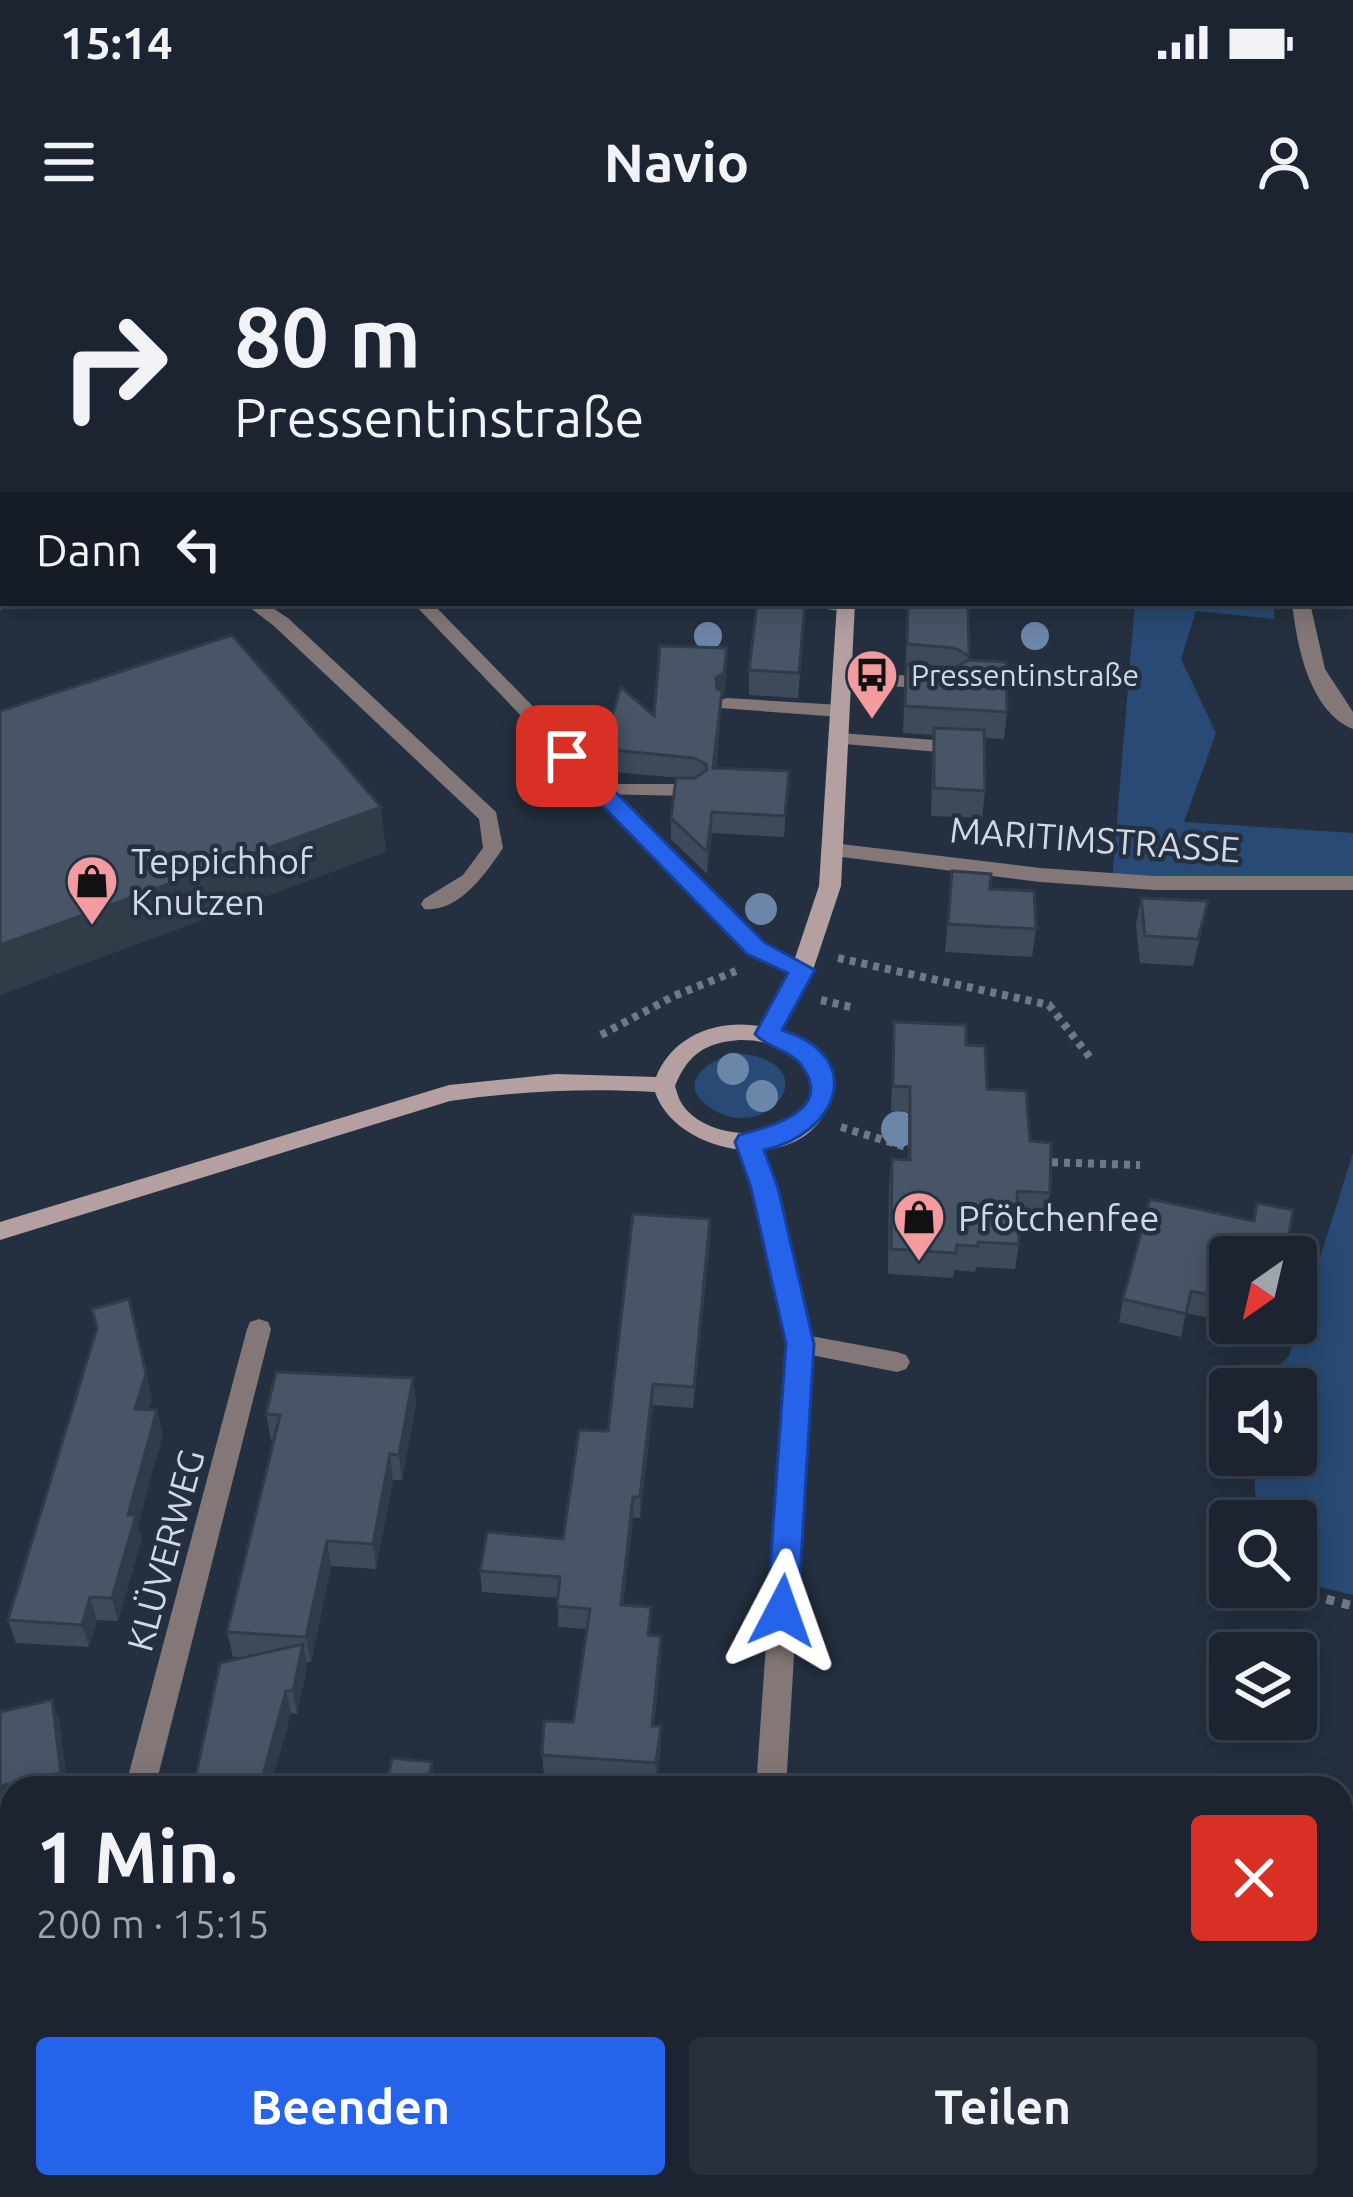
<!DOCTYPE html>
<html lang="de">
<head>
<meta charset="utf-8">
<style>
  :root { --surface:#1b2430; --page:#28303c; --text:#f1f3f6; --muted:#a0a4ab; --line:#39414c; --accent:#2563eb }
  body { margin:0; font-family:Ubuntu,sans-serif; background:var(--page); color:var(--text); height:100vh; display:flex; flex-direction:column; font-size:45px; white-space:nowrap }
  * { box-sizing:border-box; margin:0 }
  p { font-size:39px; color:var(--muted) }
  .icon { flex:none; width:66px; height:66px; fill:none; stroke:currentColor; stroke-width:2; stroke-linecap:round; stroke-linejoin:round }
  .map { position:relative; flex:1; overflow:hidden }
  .drawer { position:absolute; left:0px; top:1536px; width:1353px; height:423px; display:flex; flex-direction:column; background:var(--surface); border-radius:36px 36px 0 0; box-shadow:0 6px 30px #0003,0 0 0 3px var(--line) }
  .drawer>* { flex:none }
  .top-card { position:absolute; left:0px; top:0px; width:1353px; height:366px; box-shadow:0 6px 30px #0003,0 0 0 3px var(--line); background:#1b2430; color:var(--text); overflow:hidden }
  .needle { width:78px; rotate:214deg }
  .tools { position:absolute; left:1209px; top:996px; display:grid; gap:24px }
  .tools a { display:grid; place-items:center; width:108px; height:108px; border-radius:12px; background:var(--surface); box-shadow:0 6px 30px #0003,0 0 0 3px var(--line); font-size:60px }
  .pin { position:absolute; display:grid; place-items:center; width:102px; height:102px; color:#fff; margin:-51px; border-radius:24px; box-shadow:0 6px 18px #0006 }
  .me { position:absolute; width:132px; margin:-66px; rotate:4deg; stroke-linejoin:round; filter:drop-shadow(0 0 9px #0008) }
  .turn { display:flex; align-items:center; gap:42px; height:252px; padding:0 36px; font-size:54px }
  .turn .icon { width:156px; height:156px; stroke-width:2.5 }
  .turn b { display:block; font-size:84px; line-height:102px }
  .then { display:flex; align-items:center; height:114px; padding:0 36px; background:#0003; gap:24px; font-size:45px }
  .round { display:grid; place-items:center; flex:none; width:126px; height:126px; border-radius:12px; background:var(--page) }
  .head { display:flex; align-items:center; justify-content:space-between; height:204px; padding:0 36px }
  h1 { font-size:72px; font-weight:700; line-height:90px }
  .action { display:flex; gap:24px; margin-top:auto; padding:24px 36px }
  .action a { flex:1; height:138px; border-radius:12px; background:var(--accent); color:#fff; font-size:48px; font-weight:700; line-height:138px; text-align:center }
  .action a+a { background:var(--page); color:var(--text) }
  .status { display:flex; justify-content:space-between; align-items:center; height:84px; padding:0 60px; background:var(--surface); direction:ltr }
  .status svg { height:33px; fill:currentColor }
  header { display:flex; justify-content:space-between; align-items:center; height:156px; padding:0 36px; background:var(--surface); font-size:54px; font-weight:700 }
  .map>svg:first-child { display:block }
</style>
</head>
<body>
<div class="status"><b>15:14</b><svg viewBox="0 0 49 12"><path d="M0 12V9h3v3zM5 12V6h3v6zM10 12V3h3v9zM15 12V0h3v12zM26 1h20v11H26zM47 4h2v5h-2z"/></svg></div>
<header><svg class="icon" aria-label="menu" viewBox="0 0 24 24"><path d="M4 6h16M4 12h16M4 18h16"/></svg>Navio<svg class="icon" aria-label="person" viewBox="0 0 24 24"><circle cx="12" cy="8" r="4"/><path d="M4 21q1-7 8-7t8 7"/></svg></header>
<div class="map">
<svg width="1353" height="1957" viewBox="0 0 1353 1957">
  <rect width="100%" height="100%" fill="#243040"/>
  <g fill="#284a74">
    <path d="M1135 363H1274V379L1196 371 1181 419 1216 493 1184 582 1353 593V643L1112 640Z"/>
    <path d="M737 813C833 822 766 908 709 867 674 843 710 818 737 813Z"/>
    <path d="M1353 913V1355L1296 1341V1281H1257L1253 1215H1296V1149H1255L1289 1116Z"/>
  </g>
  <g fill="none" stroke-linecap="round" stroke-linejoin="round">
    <g stroke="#6e7886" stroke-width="8" stroke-dasharray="6 6" stroke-linecap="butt">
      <path d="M838 718 1049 765 1092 820"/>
      <path d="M821 760 855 768"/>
      <path d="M601 795 674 756 736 731"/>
      <path d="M841 887 912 909"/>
      <path d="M1040 922 1140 925"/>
    </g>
    <g stroke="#6e7886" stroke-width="9" stroke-dasharray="8 8" stroke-linecap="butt">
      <path d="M1280 1347 1353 1366"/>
      <path d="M430 1957 431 1947"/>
    </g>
    <g fill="#847778" fill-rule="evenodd">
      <path d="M3 135V145L0 146V136Z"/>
      <path d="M1353 156V169L1350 170V157Z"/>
      <path d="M0 358 3 363H15L0 370Z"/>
      <path d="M244 363H265L288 378 496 572 503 608C486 633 459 673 424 669L421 664 424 659 463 635 483 608 479 579 274 386Z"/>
      <path d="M816 363H855V364C847 373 824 372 816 363Z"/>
      <path d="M1292 363H1310L1325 429 1353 472V489C1309 471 1297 405 1292 363Z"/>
      <path d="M842 431 937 438 947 444 937 450 835 441 832 437Z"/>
      <path d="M727 458 840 465 850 471 840 477 720 468V460Z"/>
      <path d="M839 493 963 502 973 508 963 514 832 503 829 499Z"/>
      <path d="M599 544H693L703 550 693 556 592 554 589 550Z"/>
      <path d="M800 1094 897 1112 906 1115 910 1122 906 1129 897 1132 791 1111 787 1104 791 1097Z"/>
    </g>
    <g fill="#847778" fill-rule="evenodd">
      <path d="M64 0H81L83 3H66Z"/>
      <path d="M1272 0H1288L1289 3H1273Z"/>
      <path d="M413 363H432L764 703 810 725 813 730 810 735H794L748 713Z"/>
      <path d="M833 603 1040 628 1154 636H1353V650H1154L1040 642 826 615 823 610 826 605Z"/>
      <path d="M748 894 760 902 776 948 813 1104 786 1548H756L787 1104 752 948 736 902Z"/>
      <path d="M259 1079 268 1082 271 1089 155 1548H125L247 1089 250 1082Z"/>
      <path d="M12 1664V1692L0 1695V1667Z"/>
      <path d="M1341 1682 1353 1684V1712L1341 1710Z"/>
      <path d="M32 1947H64L61 1957H29Z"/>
      <path d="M739 1947H771L770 1957H738Z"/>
    </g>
    <g fill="#b4a0a1" fill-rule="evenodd">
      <rect x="862" y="0" width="16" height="3"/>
      <path d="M837 363H855L841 646 813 730 780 791C809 801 825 818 835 847 831 858 827 872 820 881 780 934 674 910 655 852 586 848 518 851 450 861L0 1000V982L449 845 556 834 656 837C673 795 717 779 760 786L791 730 819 646ZM739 800C773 799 801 814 813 847 809 854 806 867 801 873 774 904 704 898 682 864 678 858 677 852 675 846 688 814 705 803 739 800Z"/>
    </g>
  </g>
  <g fill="#6c86a9">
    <circle cx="708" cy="396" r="14"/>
    <circle cx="1035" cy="396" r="14"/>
    <circle cx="761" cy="669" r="16"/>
    <circle cx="733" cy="829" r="16"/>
    <circle cx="762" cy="856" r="16"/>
    <circle cx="899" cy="889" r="18"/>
  </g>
  <g fill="#3e4959">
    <path d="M916 0H996L1078 3H916Z"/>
    <path d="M806 363 798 458 749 455V430Z"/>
    <path d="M908 363H968V420L1007 472 1004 499 984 498 985 551 982 578 931 576 933 495 903 493Z"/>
    <path d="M727 408 726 429 724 454 722 456 716 528 789 531 784 597 712 593 707 634 671 599V578L681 538 602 531V509L654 476Z"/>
    <path d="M952 631 990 649 1036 689 1032 717 945 712Z"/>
    <path d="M1141 658 1202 689 1193 726 1140 723 1136 685Z"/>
    <path d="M894 782 966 805 987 849 1030 901 1050 953 1046 978 1018 976 1019 1004 1015 1029 976 1027 975 1032 954 1030 953 1038 888 1034 889 944 892 919 908 920V872L891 871Z"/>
    <path d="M1257 963 1293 970 1230 1017V1083L1186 1073 1181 1097 1119 1082 1123 1059 1253 981Z"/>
    <path d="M710 979V1000L693 1168 653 1165 640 1278H633L623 1365 651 1367 650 1395 661 1417 654 1486 661 1506 657 1543 544 1535 542 1515 573 1482 587 1389 558 1387V1358L482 1352 480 1331 563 1299 608 1191Z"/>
    <path d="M1232 1083H1273L1271 1091Z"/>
    <path d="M413 1138 416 1164 402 1240H393L376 1329 331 1326 311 1422H306L307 1427 297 1474 291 1473 270 1548H199L196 1535 244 1418 233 1417 227 1392 274 1200H271L266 1174Z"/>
    <path d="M152 1157 148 1169 163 1193 138 1285 142 1298 118 1381 97 1380 89 1407 16 1403 8 1380Z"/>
    <path d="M1341 1742 1353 1779V1843L1348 1853 1341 1852Z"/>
    <path d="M1219 1947H1341L1353 1957H1220Z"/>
  </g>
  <g fill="#323c48">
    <path d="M3 285V332H0V286Z"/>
    <path d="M727 408 726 429 724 454 722 456 713 549 716 438Z"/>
    <path d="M381 567 386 612 0 755V705Z"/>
    <path d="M712 572V593L707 634V612Z"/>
    <path d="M710 979V1000L693 1168 694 1147Z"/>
    <path d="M129 1059 152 1157 141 1192 135 1169Z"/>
    <path d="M413 1138 416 1164 402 1240 399 1215Z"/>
    <path d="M653 1144V1165L640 1278V1257Z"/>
    <path d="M157 1170 163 1193 138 1285 142 1298 118 1381 112 1358 128 1275Z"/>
    <path d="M390 1214 393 1240 376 1329 373 1304Z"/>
    <path d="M633 1257V1278L621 1385V1365Z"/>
    <path d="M327 1301 331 1326 311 1422 306 1397Z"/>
    <path d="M90 1357 97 1380 89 1407 82 1385Z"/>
    <path d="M661 1396V1417L652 1506V1486Z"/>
    <path d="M303 1404 307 1427 297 1474 293 1451Z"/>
    <path d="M286 1451 291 1473 270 1548H264L262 1539Z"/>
    <path d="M52 1460 60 1484 68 1548H12V1569L0 1571V1546Z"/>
    <path d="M661 1486V1506L657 1543 656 1523Z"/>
    <path d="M432 1522 434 1535 432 1548H427Z"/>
    <path d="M216 1947H230L228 1957H213Z"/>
  </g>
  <g fill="#485567" stroke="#323c48" stroke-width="3">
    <path d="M662 0H836L835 3H659Z"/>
    <path d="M937 0H996L1078 3H937Z"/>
    <rect x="1092" y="0" width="116" height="3"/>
    <path d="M0 150 3 153V285L0 286Z"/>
    <path d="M757 363H805L799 433 749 430Z"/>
    <path d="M908 363H968L969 416 955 408 907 404Z"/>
    <path d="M232 395 381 567 0 705V471Z"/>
    <path d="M660 406 727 408 724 433 716 438 717 449 722 451 713 528 789 531 785 576 712 572 707 612 671 578 676 538H695L707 530 706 524 693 518 602 509 621 447 654 476Z"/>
    <path d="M969 420 1006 422 1007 472 905 466 906 424 954 428Z"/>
    <path d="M934 488 984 490 985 551 934 548Z"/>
    <path d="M952 631 991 634 990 649 1034 651 1036 689 948 684Z"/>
    <path d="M1141 658 1208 661 1198 699 1145 696Z"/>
    <path d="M894 782 966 785V805L985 806 987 849 1026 851 1030 901 1051 903 1050 953 1017 951 1019 1004 978 1002V1006L957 1005 956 1013 891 1009 892 919 910 920V847L893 846Z"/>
    <path d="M1150 959 1254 981 1257 963 1293 970 1285 1017H1230V1059L1191 1051 1186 1074 1123 1059Z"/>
    <path d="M633 974 710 979 694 1147 653 1144 640 1257H633L621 1365 651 1367 648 1395 661 1396 652 1486H661L656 1523 542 1515 544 1481 573 1482 590 1369 557 1366 560 1337 480 1331 487 1292 563 1299 579 1190 608 1191Z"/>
    <path d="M129 1059 146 1134 135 1169 157 1170 128 1275H136L112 1358 90 1357 82 1385 8 1380 97 1088 92 1069Z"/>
    <path d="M276 1132 413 1138 399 1215 390 1214 373 1304 327 1301 306 1397 227 1392 280 1175 266 1174Z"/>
    <path d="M303 1404 293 1451H286L262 1539 196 1535 220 1423Z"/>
    <path d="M52 1460 61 1533 0 1546V1472Z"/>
    <path d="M392 1518 432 1522 427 1548H386Z"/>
    <path d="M1341 1742 1349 1743 1353 1779V1830L1341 1829Z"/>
    <path d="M1341 1925 1353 1926V1957H1229L1228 1947H1341Z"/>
    <path d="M108 1947H216L213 1957H106Z"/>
    <path d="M454 1947H619V1957H453Z"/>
  </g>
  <path fill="#2563eb" stroke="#184099" stroke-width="3" d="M567 509 575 511 764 702 815 730 782 790C868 817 838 894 764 910L778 948 814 1104 798 1371 793 1380 782 1384 771 1380 767 1371 786 1104 751 948 735 902 739 895C767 887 835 872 802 826 791 810 767 808 755 794L788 733 747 714 559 521V511Z"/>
  <defs>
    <g id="bus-pin" transform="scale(2.7)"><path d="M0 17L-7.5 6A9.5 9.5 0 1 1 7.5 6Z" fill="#f49b9f" stroke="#243040"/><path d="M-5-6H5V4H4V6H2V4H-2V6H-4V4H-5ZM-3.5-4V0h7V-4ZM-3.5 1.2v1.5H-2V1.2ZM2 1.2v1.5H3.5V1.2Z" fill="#111"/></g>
    <g id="shop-pin" transform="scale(2.7)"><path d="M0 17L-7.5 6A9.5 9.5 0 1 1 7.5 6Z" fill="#f49b9f" stroke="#243040"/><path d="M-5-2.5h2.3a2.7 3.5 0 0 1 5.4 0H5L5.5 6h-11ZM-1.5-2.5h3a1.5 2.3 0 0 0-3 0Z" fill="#111"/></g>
  </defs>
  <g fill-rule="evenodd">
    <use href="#bus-pin" x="872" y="435"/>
    <use href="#shop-pin" x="92" y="641"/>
    <use href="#shop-pin" x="919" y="977"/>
  </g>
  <g text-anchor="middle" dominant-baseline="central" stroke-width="9" stroke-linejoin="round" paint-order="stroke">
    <g font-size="30" fill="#d1d9e4" stroke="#243040" text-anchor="start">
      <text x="911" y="435">Pressentinstraße</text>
    </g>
    <g font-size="36" fill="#d1d9e4" stroke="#243040">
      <text transform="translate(1095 599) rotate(4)">MARITIMSTRASSE</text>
      <text transform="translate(165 1310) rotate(-75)">KLÜVERWEG</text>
    </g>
    <g font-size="36" fill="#d1d9e4" stroke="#243040" text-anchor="start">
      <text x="131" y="620">Teppichhof<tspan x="131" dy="41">Knutzen</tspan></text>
      <text x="958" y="977">Pfötchenfee</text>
    </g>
  </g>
</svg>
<div class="tools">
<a><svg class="needle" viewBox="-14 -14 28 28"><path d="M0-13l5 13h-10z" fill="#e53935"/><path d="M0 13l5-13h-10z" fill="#a0a4ab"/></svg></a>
<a><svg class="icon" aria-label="sound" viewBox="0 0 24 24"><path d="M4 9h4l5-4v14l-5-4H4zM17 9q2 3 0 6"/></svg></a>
<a><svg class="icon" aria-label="search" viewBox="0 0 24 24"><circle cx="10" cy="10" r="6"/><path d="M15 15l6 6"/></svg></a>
<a><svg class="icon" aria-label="layers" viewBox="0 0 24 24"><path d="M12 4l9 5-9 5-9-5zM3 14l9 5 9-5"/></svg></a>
</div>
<div class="pin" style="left:567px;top:516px;background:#d93025"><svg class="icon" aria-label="arrive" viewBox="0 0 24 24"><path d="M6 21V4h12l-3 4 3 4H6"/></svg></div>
<svg class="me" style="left:782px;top:1371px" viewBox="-20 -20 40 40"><path d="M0-17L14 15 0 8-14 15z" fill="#2563eb" stroke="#fff" stroke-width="4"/></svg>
<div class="top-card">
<div class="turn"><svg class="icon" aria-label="right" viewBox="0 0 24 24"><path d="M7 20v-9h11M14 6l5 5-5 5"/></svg><div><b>80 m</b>Pressentinstraße</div></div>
<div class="then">Dann<svg class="icon" aria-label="left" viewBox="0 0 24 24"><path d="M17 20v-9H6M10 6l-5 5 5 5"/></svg></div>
</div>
<section class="drawer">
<div class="head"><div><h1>1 Min.</h1><p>200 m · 15:15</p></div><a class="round" style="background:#d93025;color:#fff"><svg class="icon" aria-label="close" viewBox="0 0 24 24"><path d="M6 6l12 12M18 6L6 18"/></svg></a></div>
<div class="action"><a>Beenden</a><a>Teilen</a></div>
</section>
</div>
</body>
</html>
